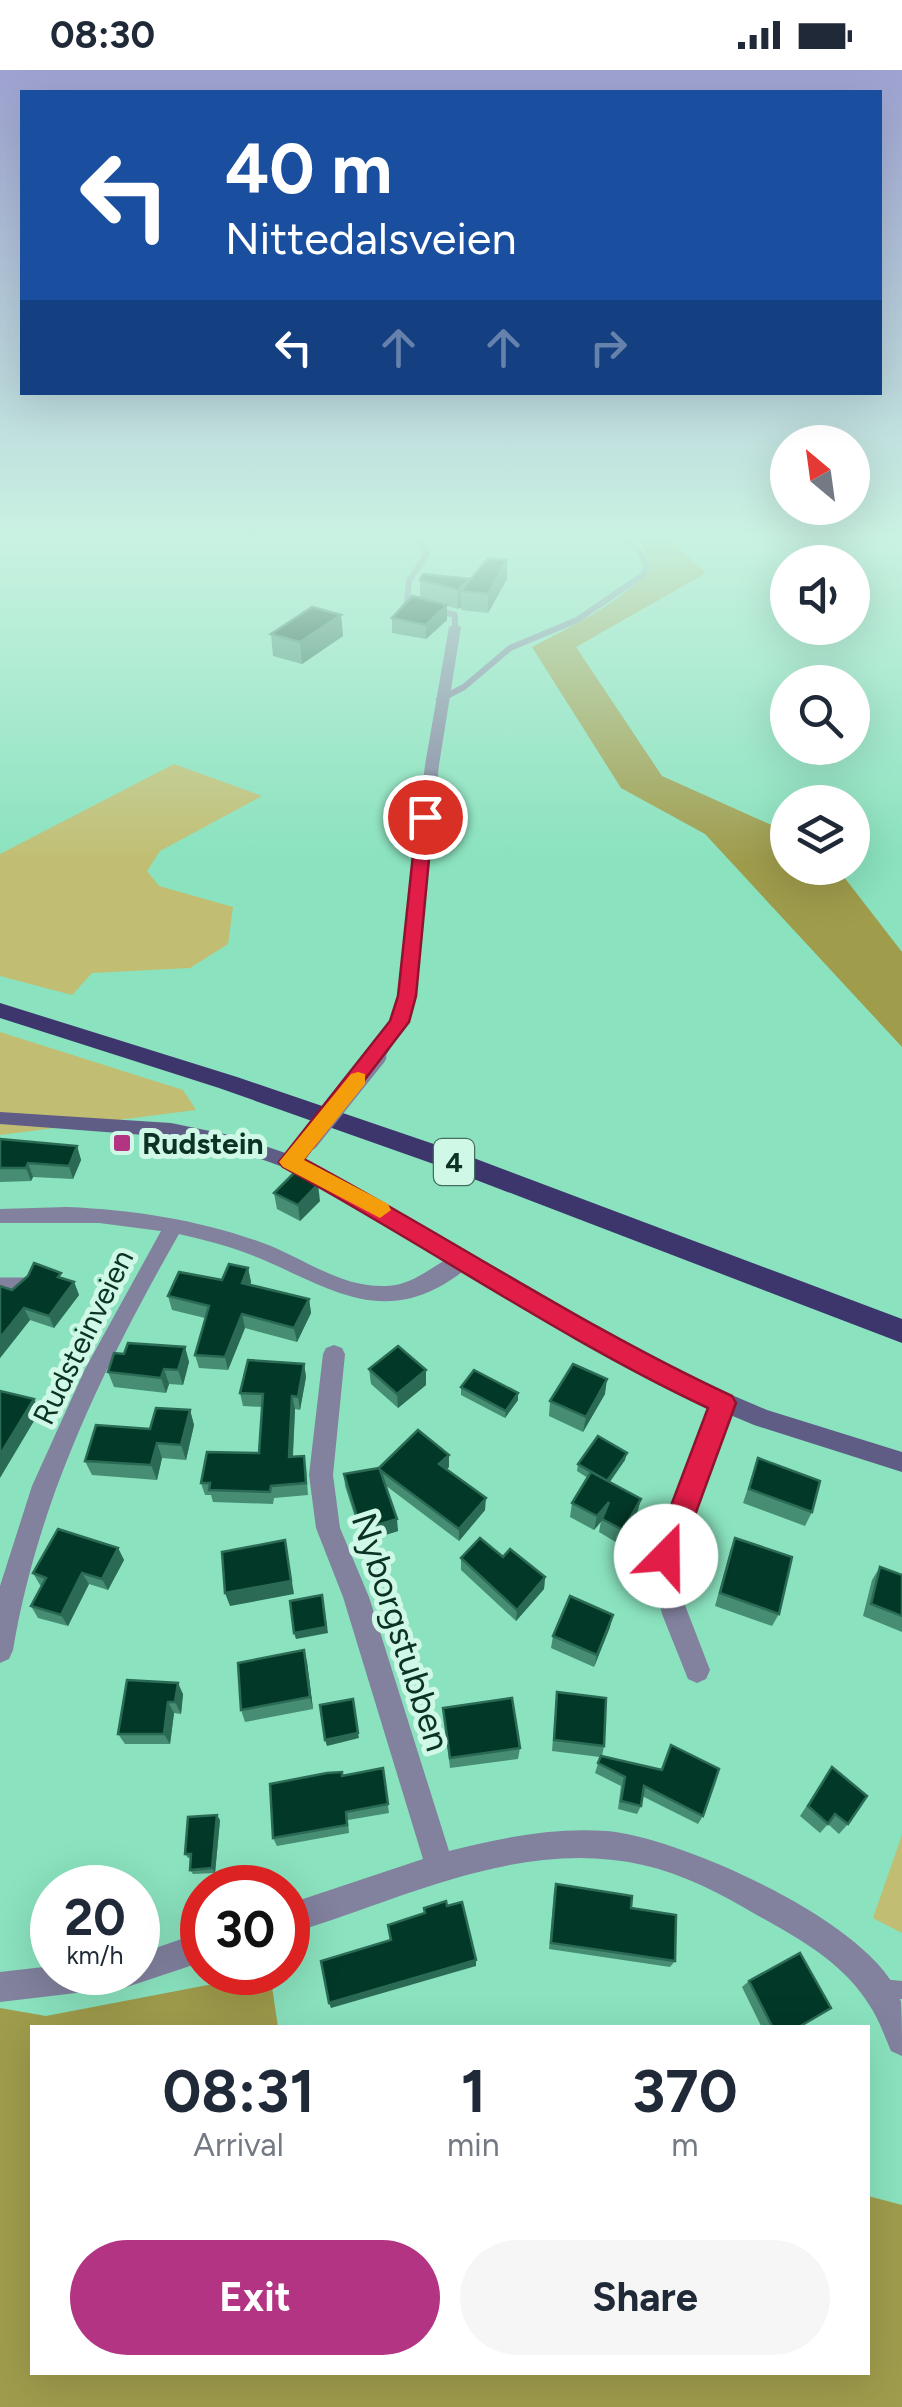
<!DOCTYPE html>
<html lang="en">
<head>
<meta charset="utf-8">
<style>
  :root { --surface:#fff; --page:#f6f6f7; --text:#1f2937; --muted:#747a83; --accent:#b23483 }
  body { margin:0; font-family:Figtree,sans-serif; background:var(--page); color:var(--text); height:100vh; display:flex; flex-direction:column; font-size:38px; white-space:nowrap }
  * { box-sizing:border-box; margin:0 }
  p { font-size:32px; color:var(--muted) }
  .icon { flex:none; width:55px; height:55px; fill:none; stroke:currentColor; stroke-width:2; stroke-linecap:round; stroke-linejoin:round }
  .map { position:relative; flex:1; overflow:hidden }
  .panel { position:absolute; left:30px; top:1955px; width:840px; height:350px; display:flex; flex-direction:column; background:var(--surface); border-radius:0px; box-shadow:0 10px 40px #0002 }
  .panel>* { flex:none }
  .hud { position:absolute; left:20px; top:20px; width:862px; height:305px; border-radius:0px; box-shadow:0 10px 40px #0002; background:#1a4fa0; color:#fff; overflow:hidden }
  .needle { width:65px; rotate:331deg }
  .fabs { position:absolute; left:770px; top:355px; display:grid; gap:20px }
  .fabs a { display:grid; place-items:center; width:100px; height:100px; border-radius:50%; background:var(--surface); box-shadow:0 10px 40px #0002; font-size:50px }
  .speed { position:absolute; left:30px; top:1795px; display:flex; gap:20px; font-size:50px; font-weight:700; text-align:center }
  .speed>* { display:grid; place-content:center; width:130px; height:130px; border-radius:50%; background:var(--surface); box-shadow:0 10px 40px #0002; line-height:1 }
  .speed small { font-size:25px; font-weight:400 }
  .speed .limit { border:15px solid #d22; background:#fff; color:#111 }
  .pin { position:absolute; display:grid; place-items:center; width:85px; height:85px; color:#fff; margin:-42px; border:5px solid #fff; border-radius:50%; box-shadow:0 2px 10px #0007 }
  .me { position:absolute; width:110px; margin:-55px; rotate:22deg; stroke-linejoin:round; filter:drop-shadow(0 0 8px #0008) }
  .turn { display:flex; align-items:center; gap:35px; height:210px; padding:0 40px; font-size:45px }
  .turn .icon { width:130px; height:130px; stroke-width:2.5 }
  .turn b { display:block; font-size:70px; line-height:85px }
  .lanes { display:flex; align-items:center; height:95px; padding:0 40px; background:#0003; justify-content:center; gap:50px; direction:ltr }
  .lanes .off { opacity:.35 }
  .eta { display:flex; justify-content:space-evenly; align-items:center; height:170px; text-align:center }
  .eta b { font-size:60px; font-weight:700; line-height:70px }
  .cta { display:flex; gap:20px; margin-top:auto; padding:20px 40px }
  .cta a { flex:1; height:115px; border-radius:60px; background:var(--accent); color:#fff; font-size:40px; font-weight:700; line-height:115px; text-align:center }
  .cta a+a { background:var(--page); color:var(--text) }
  .status { display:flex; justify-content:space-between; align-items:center; height:70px; padding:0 50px; background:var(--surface); direction:ltr }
  .status svg { height:28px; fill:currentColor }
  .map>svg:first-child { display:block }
</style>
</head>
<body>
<div class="status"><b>08:30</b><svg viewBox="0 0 49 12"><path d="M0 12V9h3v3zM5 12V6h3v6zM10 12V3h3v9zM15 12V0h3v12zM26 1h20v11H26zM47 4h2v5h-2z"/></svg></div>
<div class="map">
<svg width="902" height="2337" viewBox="0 0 902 2337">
  <rect width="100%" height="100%" fill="#8ae2be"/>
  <g fill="#c1be73">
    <path d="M174 694 262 726 160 781 147 801 159 816 233 837 228 874 190 898 92 903 72 925 0 906V784Z"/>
    <path d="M0 962 183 1020 196 1040 0 1065Z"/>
    <path d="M902 1765V1863L873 1848Z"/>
  </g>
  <g fill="#9f9c4c">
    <path d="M640 465H685L674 474 706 503 576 577 662 706 787 762 788 798H837L902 882V977L705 764 621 718 532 577C574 555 618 534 651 499Z"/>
    <path d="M270 1903 278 1957 32 1958V2302H868V2126L902 2135V2337H0V1938L46 1946Z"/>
  </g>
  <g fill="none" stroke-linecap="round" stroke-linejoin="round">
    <g stroke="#82819e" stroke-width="6">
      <path d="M407 465 422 475 427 484 409 511 407 532 455 545V557"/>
      <path d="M439 630 464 617 510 578 577 550 643 505 647 497 641 483 620 465"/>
    </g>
    <path stroke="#82819e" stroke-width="11" d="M0 1213H26"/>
    <path stroke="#82819e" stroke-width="18" d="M881 1918 902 1920"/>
    <g fill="#82819e" fill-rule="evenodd">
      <path d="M455 554 461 557 439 695 415 926 407 952 383 990 377 992 368 986 391 952 399 926 425 695 449 557Z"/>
      <path d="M67 1137C136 1140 199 1150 263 1173 304 1188 341 1218 386 1216 418 1215 435 1191 463 1182L470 1184 473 1190C465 1202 450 1211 437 1218 370 1253 315 1210 254 1186 230 1176 204 1170 179 1164 104 1296 38 1430 13 1580L9 1589 0 1593V1516L32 1416 85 1299 161 1161 99 1153H0V1139Z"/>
      <path d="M334 1275 342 1278 345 1284 333 1405 340 1458 369 1527 449 1781C501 1768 553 1757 607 1761 680 1767 881 1856 901 1932 902 1948 902 1969 902 1986L891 1981C884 1965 878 1947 868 1933 842 1892 797 1867 755 1844 720 1823 683 1804 643 1795 520 1767 402 1830 288 1864V1834L423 1789 343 1527 316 1458 309 1405 323 1284 326 1278Z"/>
      <path d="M723 1323 731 1326 734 1333 678 1485 683 1530 710 1600 706 1609 697 1613 688 1609 662 1544 655 1516 654 1485 712 1333 715 1326Z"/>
      <path d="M202 1862V1892L127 1917 0 1932V1902L52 1896V1902H138V1884Z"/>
    </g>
    <path fill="#5f5c86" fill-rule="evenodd" d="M0 1042 171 1053 239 1067 297 1087 354 1116 673 1300 767 1340 902 1382V1402L754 1355 657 1314 340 1126 283 1097 236 1080 171 1067 0 1054Z"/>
    <path fill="#3d366d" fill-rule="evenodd" d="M0 933 237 1007 463 1084 902 1249V1273L445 1098 219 1018 0 948Z"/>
    <path stroke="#82819e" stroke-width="19" d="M309 1071 377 986"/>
  </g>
  <g fill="#468d73">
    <path d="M507 509 488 543 461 540V537L458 539 447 536V550L426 569 392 563V548L420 528V510Z"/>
    <path d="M341 545 343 566 302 594 273 586 271 564Z"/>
    <path d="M0 1069 77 1076 81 1090 73 1109 33 1107 31 1111 0 1112Z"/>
    <path d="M274 1123 320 1131 300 1151 277 1139Z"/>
    <path d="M248 1198 251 1212 250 1215 309 1229 311 1243 297 1272 245 1258 228 1300 199 1298 195 1285 205 1248 172 1240 168 1226 222 1210Z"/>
    <path d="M64 1209 74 1212 79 1225 54 1258 30 1250 0 1288V1216L12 1220Z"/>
    <path d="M185 1277 189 1292 183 1315 169 1314 166 1323 114 1317 108 1302 124 1284Z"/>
    <path d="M304 1294 306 1307 300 1340 295 1339 293 1387 306 1398 308 1425 274 1428 273 1434 213 1432 211 1425H205L201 1413 259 1383 262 1337 243 1336 240 1323Z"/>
    <path d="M369 1299 426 1315 398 1338 371 1314Z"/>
    <path d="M461 1317 518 1323V1330L505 1348 461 1325Z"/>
    <path d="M605 1324 583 1362 549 1346 550 1331Z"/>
    <path d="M190 1340 194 1355 186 1390 162 1388 157 1410 92 1405 85 1391Z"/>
    <path d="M758 1388 812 1442 805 1456 743 1433Z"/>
    <path d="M625 1390 610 1412 641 1429 637 1443 619 1474 599 1462 601 1451 594 1460 570 1447 572 1433 588 1408 577 1401 578 1394Z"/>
    <path d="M449 1397 446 1400 485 1440 459 1471 385 1415 398 1461 363 1472 345 1416 344 1404Z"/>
    <path d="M735 1468 779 1544 772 1556 715 1536 730 1481Z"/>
    <path d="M118 1478 124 1490 108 1520 89 1514 68 1556 38 1548 31 1536 42 1516 40 1515 33 1503Z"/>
    <path d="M461 1488 545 1507 544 1519 516 1551 461 1500Z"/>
    <path d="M880 1497 902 1505V1562L863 1546 872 1510Z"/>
    <path d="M610 1557 594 1597 551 1578 553 1566Z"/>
    <path d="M307 1592 313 1639 245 1652 241 1640Z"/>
    <path d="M127 1610 183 1624 181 1644 174 1643 170 1674H125L118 1664Z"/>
    <path d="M557 1622 604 1676 602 1686 703 1746 698 1754 642 1726 641 1736 637 1744 618 1739 621 1716 595 1703 600 1687 552 1681Z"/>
    <path d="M443 1638 520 1678 518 1689 450 1698Z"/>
    <path d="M832 1697 848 1754 839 1764 828 1754 820 1763 800 1746Z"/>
    <path d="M383 1698 389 1743 348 1750 349 1763 277 1776 273 1768 342 1706Z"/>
    <path d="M220 1750 215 1803 193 1804 190 1800V1788H188L185 1784Z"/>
    <path d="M556 1814 631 1838 675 1891 670 1897 549 1879 554 1821Z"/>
    <path d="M749 1911 797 1958H762L742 1917Z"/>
  </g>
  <g fill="#2b6b55">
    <path d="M507 490V509L488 543V524Z"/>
    <path d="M470 509 461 521V537L458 539V520Z"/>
    <path d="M447 535V550L426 569V555Z"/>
    <path d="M341 545 343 566 302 594 300 572Z"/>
    <path d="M77 1076 81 1090 73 1109 69 1096Z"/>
    <path d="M28 1093 33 1107 31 1111 26 1098Z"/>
    <path d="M318 1114 320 1131 300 1151 298 1135Z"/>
    <path d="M248 1198 251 1212 245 1227 242 1213Z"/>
    <path d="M74 1212 79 1225 54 1258 49 1246Z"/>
    <path d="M309 1229 311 1243 297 1272 294 1258Z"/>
    <path d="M24 1238 30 1250 0 1288V1268Z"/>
    <path d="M242 1244 245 1258 228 1300 225 1287Z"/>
    <path d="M185 1277 189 1292 183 1315 178 1300Z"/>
    <path d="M304 1294 306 1307 300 1340 298 1327Z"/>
    <path d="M164 1299 169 1314 166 1323 161 1308Z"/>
    <path d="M426 1300V1315L398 1338 397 1324Z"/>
    <path d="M607 1309 605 1324 583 1362 586 1347Z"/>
    <path d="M518 1323V1330L505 1348 506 1341Z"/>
    <path d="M292 1326 295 1339 292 1399 289 1387Z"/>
    <path d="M34 1329 40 1341 0 1408V1385Z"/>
    <path d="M190 1340 194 1355 186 1390 181 1375Z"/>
    <path d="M157 1373 162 1388 157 1410 151 1395Z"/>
    <path d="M627 1383 625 1390 605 1418 607 1411Z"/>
    <path d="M449 1385V1397L439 1407V1394Z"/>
    <path d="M486 1428 485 1440 459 1471V1459Z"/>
    <path d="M641 1429 637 1443 619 1474 623 1460Z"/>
    <path d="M609 1432 606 1446 594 1460 597 1446Z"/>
    <path d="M397 1449 398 1461 363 1472 361 1460Z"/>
    <path d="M285 1470 294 1524 230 1536 225 1523Z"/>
    <path d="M118 1478 124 1490 108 1520 102 1509Z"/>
    <path d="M82 1503 89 1514 68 1556 61 1545Z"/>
    <path d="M545 1507 544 1519 516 1551 517 1540Z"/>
    <path d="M323 1531 328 1563 296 1569 294 1563Z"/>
    <path d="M613 1545 610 1557 594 1597 597 1585Z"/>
    <path d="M304 1580 307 1592 313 1639 310 1627Z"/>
    <path d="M178 1613 183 1624 181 1644 175 1632Z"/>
    <path d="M168 1632 174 1643 170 1674 164 1664Z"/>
    <path d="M358 1663 359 1668 327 1676 325 1670Z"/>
    <path d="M217 1745 220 1750 215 1803 212 1798Z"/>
    <path d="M476 1890V1896L331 1938 329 1933Z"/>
  </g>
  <g fill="#023828" stroke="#2b6b55" stroke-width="2.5">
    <path d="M488 488 507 490 488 524 461 521 470 509 458 520 420 510 423 504 471 509Z"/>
    <path d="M412 526 447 535 426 555 392 548Z"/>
    <path d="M312 537 341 545 300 572 271 564Z"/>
    <path d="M0 1069 77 1076 69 1096 28 1093 26 1098H0Z"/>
    <path d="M294 1103 318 1114 298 1135 274 1123Z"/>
    <path d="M34 1193 61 1203 58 1207 74 1212 49 1246 24 1238 0 1268V1216L12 1220 28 1206Z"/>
    <path d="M229 1194 248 1198 242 1213 309 1229 294 1258 242 1244 225 1287 195 1285 209 1236 168 1226 179 1202 222 1210Z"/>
    <path d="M128 1273 185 1277 178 1300 164 1299 161 1308 108 1302 114 1283 124 1284Z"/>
    <path d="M398 1276 426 1300 397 1324 369 1299Z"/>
    <path d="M248 1290 304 1294 298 1327 292 1326 289 1387 304 1386 306 1413 271 1416 270 1422 209 1420 210 1413H201L207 1382 259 1383 263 1324 240 1323Z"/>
    <path d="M573 1294 607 1309 586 1347 550 1331Z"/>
    <path d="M474 1300 518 1323 506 1341 461 1317Z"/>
    <path d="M0 1321 34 1329 0 1385Z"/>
    <path d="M156 1338 190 1340 181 1375 157 1373 151 1395 85 1391 96 1355 150 1359Z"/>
    <path d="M418 1360 449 1385 439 1394 486 1428 459 1459 380 1400 397 1449 361 1460 344 1404 379 1398Z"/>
    <path d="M598 1366 627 1383 607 1411 578 1394Z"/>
    <path d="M758 1388 820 1411 812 1442 749 1419Z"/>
    <path d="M591 1402 641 1429 623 1460 602 1449 609 1432 597 1446 572 1433Z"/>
    <path d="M58 1459 118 1478 102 1509 82 1503 61 1545 31 1536 46 1508 33 1503Z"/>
    <path d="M480 1468 503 1487 510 1479 545 1507 517 1540 461 1488Z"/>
    <path d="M735 1468 792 1487 779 1544 720 1523Z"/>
    <path d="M285 1470 291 1511 225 1523 222 1482Z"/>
    <path d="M880 1497 902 1505V1546L871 1534Z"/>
    <path d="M322 1525 326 1557 294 1563 290 1531Z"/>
    <path d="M570 1526 613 1545 597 1585 553 1566Z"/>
    <path d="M304 1580 310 1627 241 1640 238 1593Z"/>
    <path d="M127 1610 178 1613 175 1632H168L164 1664H118Z"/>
    <path d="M557 1622 606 1628 604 1676 554 1670Z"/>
    <path d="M512 1628 520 1678 450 1688 443 1638Z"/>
    <path d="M353 1629 358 1663 325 1670 320 1635Z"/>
    <path d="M671 1675 719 1699 703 1746 644 1716 641 1736 621 1731 625 1707 598 1693 601 1686 662 1700Z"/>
    <path d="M832 1697 867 1726 848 1754 835 1744 828 1754 808 1736Z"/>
    <path d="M383 1698 388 1734 346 1742 347 1755 273 1768 270 1714 327 1703 342 1702V1706Z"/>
    <path d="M217 1745 212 1798 190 1800 191 1784H185L188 1747Z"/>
    <path d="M556 1814 632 1826 631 1838 676 1845 675 1891 551 1873Z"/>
    <path d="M446 1831 447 1836 462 1832 476 1890 329 1933 321 1891 391 1870 388 1855 425 1843 424 1838Z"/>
    <path d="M800 1883 831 1938 797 1958H773L749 1911Z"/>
  </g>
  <linearGradient id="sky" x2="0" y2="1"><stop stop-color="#9ea2d1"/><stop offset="0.59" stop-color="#caf2e2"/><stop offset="1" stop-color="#caf2e2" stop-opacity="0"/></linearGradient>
  <rect width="902" height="792" fill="url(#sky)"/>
  <path fill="#e11d48" stroke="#92132f" stroke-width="2.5" d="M425 742 433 747 416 926 409 952 304 1089C448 1166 583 1257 732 1326L736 1333 680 1486 676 1495 666 1498 656 1495 652 1486 708 1338C561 1269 426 1175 283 1097L279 1092 390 951 398 926 417 747Z"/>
  <path fill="#f59e0b" d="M358 1002 365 1004V1014L304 1090 388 1134 391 1140 380 1148 283 1097 279 1092 351 1004Z"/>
  <rect fill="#b23483" stroke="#cff8e6" stroke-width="4" x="112" y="1063" width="20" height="20" rx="5"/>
  <g text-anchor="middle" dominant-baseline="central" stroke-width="10" stroke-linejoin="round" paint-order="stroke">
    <rect fill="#cff8e6" stroke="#466d5f" stroke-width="2.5" x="434" y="1069" width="40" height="46" rx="8"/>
    <g font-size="28" font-weight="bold" fill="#0c3225">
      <text x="454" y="1092">4</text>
    </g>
    <g font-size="30" font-weight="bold" fill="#0c3225" stroke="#cff8e6" text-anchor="start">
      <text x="142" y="1073">Rudstein</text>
    </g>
    <g font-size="30" fill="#0c3225" stroke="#cff8e6">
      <text transform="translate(83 1267) rotate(-64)">Rudsteinveien</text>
    </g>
    <g font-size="35" fill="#0c3225" stroke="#cff8e6">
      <text transform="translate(401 1562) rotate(72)">Nyborgstubben</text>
    </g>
  </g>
</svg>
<div class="fabs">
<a><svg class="needle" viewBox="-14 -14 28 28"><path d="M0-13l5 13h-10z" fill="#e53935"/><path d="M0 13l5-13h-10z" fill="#747a83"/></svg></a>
<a><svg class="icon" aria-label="sound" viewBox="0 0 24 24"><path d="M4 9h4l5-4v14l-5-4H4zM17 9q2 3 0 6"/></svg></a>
<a><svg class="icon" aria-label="search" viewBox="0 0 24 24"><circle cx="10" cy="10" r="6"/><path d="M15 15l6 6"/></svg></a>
<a><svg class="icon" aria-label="layers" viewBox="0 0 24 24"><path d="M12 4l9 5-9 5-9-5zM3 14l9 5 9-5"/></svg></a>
</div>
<div class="speed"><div>20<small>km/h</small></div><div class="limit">30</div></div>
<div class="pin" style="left:425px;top:747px;background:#d93025"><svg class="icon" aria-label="arrive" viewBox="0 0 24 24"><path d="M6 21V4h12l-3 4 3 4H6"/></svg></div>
<svg class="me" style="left:666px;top:1486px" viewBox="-20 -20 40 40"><circle r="19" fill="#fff"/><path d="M0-13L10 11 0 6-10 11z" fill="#e11d48"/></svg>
<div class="hud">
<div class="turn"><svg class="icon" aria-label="left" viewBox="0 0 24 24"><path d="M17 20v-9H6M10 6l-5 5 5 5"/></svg><div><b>40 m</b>Nittedalsveien</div></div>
<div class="lanes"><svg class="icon" aria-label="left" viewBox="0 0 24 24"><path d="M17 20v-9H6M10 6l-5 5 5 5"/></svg><svg class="icon off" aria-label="ahead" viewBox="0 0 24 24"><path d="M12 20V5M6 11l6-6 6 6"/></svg><svg class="icon off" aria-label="ahead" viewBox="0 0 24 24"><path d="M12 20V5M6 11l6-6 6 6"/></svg><svg class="icon off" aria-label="right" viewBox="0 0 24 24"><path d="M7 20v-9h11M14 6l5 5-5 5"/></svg></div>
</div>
<section class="panel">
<div class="eta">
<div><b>08:31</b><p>Arrival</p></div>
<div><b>1</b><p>min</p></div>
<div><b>370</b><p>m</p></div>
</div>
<div class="cta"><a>Exit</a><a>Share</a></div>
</section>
</div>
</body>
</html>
